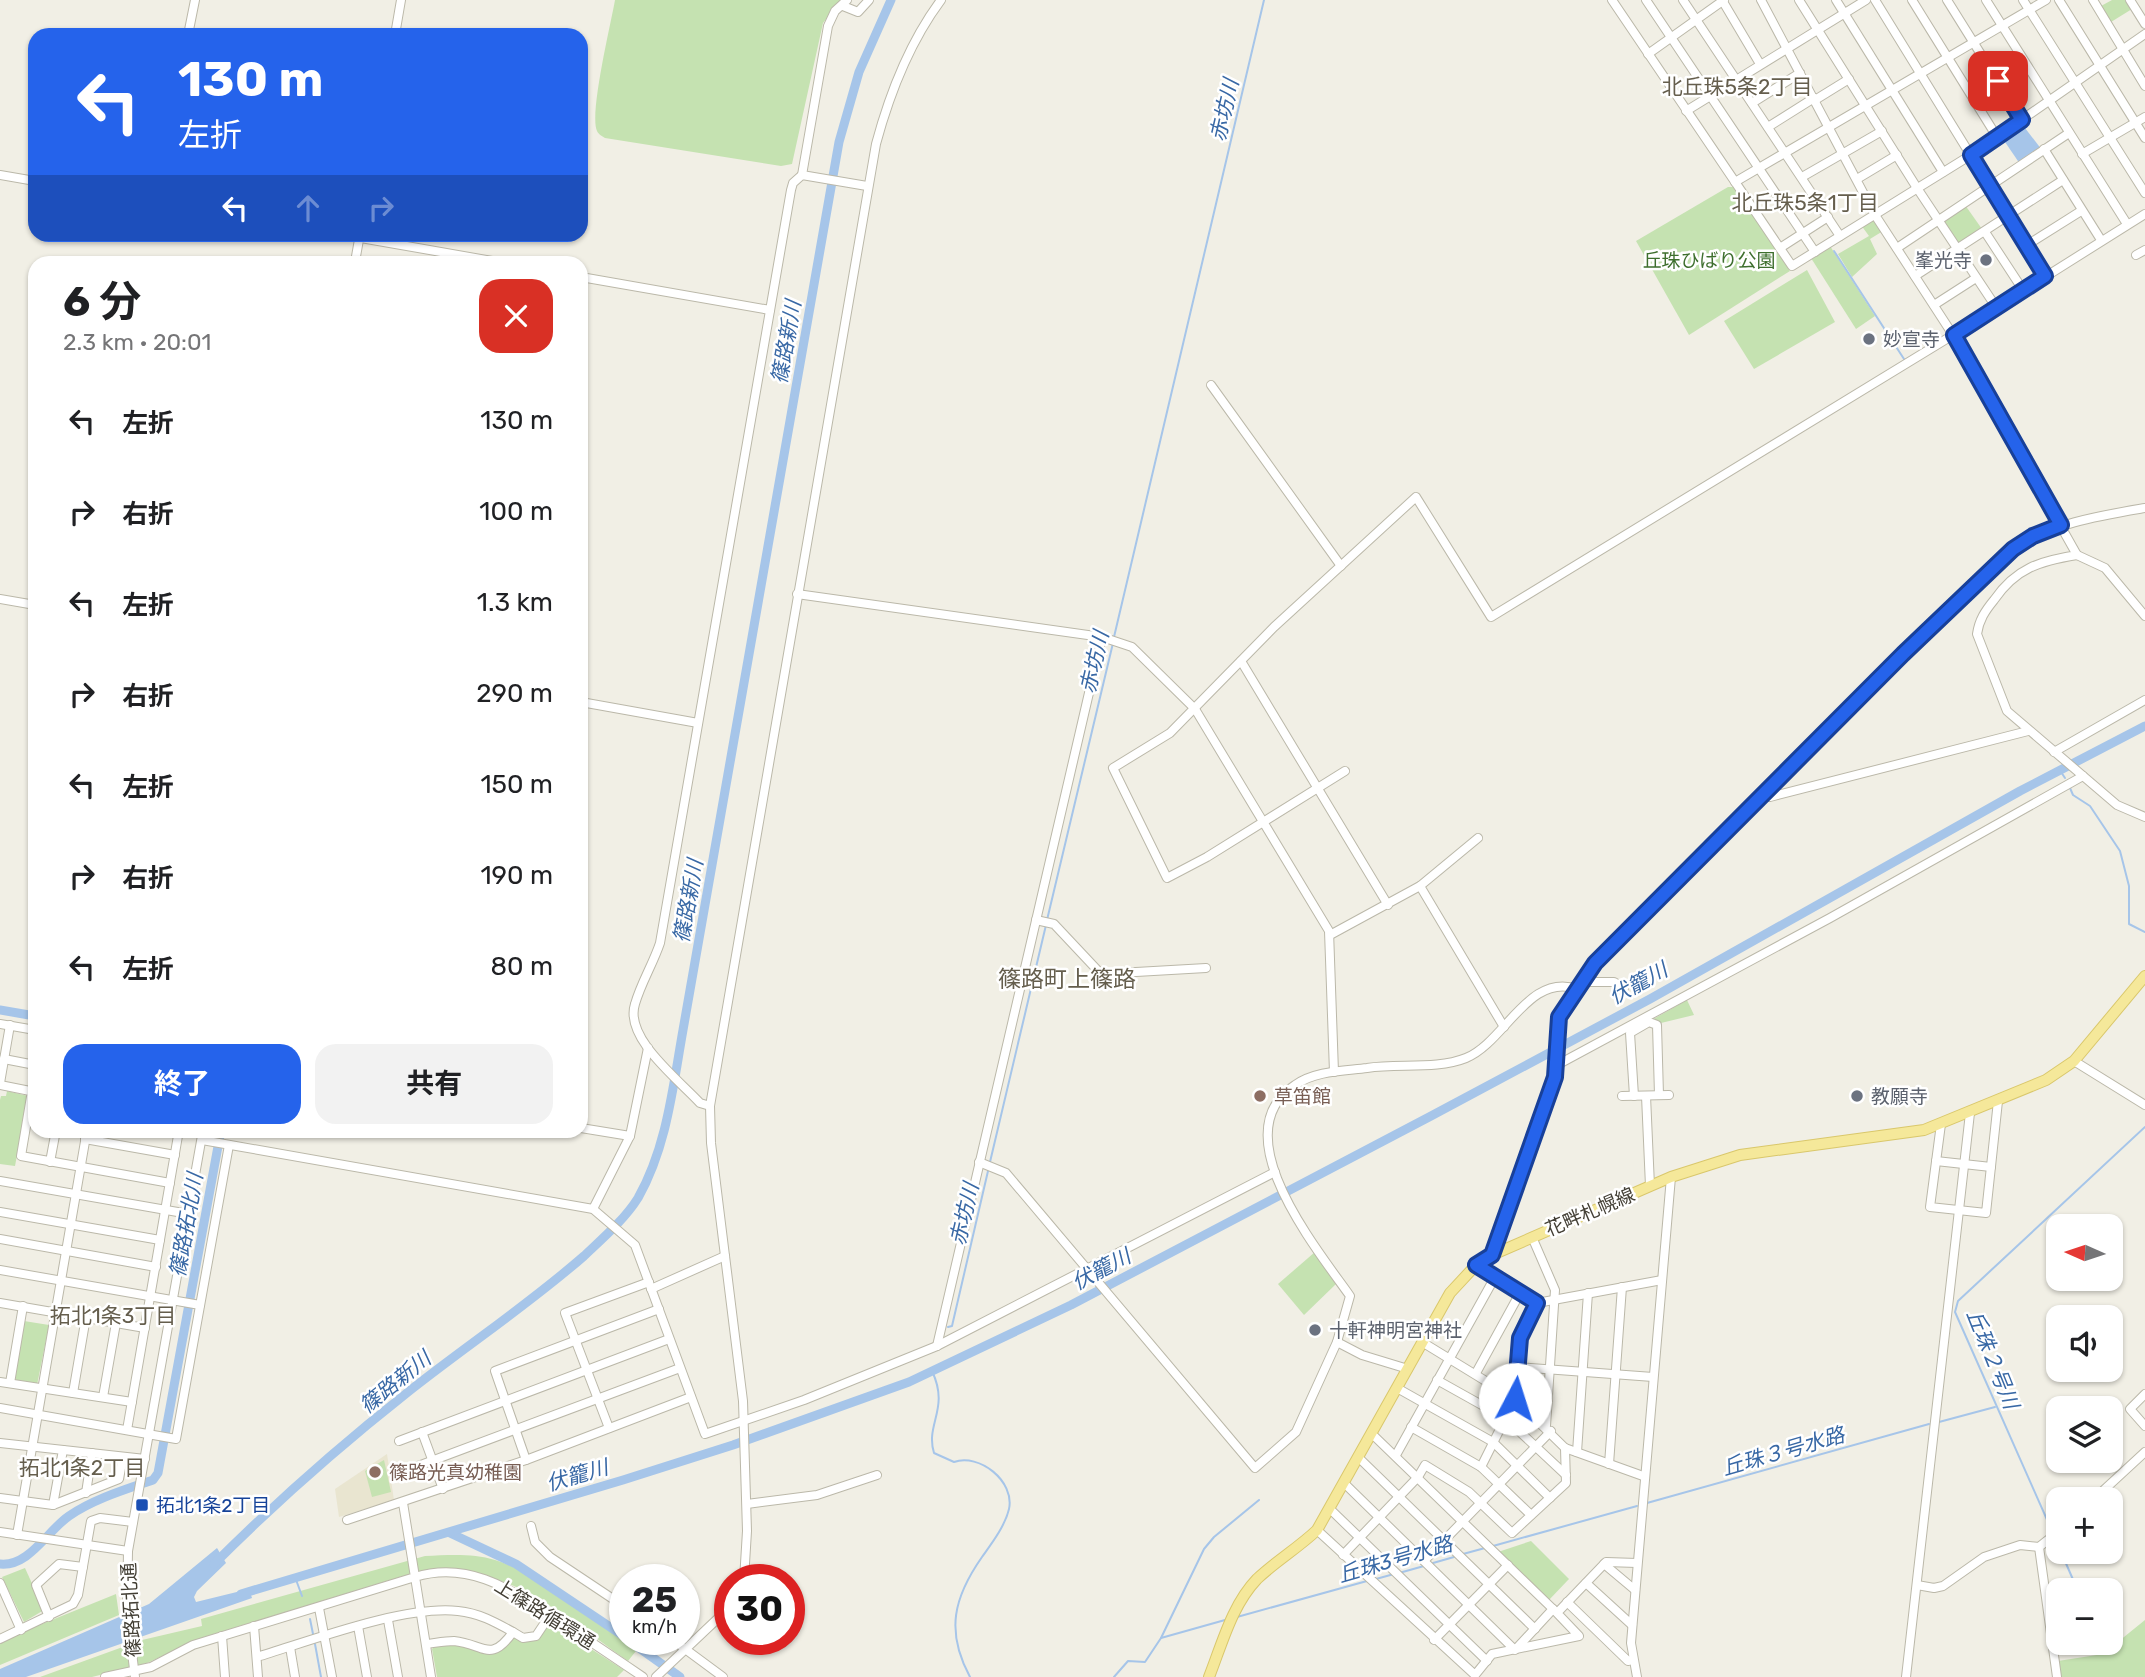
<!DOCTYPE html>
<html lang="ja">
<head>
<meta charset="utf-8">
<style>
  :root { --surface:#fff; --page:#f2f2f2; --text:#202124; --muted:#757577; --accent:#2563eb }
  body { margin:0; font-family:Rubik,"Noto Sans JP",sans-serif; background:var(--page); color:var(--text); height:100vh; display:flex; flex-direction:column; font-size:26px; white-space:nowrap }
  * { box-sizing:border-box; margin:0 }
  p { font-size:23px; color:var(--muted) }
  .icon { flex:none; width:38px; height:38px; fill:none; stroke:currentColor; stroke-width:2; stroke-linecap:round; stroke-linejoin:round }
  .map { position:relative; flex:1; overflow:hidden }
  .details { position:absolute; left:28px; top:256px; width:560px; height:882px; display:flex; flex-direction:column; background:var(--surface); border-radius:21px; box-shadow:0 2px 5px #0004 }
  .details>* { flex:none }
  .hud { position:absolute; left:28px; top:28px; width:560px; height:214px; border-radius:21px; box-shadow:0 2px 5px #0004; background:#2563eb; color:#fff; overflow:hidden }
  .needle { width:46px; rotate:273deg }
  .tools { position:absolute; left:2046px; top:1214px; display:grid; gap:14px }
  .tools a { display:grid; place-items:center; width:77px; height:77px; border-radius:14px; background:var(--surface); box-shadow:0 2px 5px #0004; font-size:35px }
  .speed { position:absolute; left:609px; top:1564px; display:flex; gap:14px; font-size:35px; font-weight:700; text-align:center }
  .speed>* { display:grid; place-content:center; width:91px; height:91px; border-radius:50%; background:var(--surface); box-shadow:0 2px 5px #0004; line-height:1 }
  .speed small { font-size:18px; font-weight:400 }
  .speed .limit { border:10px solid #d22; background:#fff; color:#111 }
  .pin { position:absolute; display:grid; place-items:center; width:60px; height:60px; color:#fff; margin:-30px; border-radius:14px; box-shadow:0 4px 10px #0006 }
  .me { position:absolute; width:77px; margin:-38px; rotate:5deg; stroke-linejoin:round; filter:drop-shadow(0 0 5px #0008) }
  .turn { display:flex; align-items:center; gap:24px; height:147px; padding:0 35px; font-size:32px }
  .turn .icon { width:91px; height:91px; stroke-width:2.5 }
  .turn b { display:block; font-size:49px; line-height:60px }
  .lanes { display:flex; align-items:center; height:66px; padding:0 35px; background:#0003; justify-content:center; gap:35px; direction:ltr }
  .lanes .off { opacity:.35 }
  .round { display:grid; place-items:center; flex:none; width:74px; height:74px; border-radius:21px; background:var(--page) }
  .headline { display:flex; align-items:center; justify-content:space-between; height:119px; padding:0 35px }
  h1 { font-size:42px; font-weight:700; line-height:52px }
  .action { display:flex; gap:14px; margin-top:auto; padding:14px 35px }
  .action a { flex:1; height:80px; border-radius:21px; background:var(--accent); color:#fff; font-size:28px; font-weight:700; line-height:80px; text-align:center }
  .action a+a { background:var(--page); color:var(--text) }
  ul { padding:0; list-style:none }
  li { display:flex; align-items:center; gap:21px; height:91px; padding:0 35px }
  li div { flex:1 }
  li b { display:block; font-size:26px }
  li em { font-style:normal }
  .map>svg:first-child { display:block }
</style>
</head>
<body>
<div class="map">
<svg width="2145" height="1677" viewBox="0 0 2145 1677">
  <rect width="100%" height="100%" fill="#f1efe5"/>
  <path fill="#e9e5d0" d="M387 1454 394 1500 339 1517 335 1489Z"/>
  <g fill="#c5e2b1">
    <path d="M615 0H841L823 23 792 164 781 166 605 138C602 136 598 134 597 131 589 114 611 23 615 0Z"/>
    <path d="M2112 0H2127L2132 9 2111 22 2101 6Z"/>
    <path d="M1728 187H1734L1790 271 1689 335 1636 241Z"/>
    <path d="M1965 205 1982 229 1958 244 1943 221Z"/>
    <path d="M1874 218 1883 231 1870 239 1877 254 1852 277 1838 254 1869 236 1861 225Z"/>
    <path d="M1830 246 1875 316 1856 329 1811 258Z"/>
    <path d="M1807 270 1835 322 1754 369 1724 321Z"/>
    <path d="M1687 1000 1694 1015 1661 1023 1650 1021Z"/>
    <path d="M7 1091 28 1096 15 1166 0 1164V1100L1 1096H6Z"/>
    <path d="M1315 1252 1337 1283 1304 1315 1278 1284Z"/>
    <path d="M24 1321 49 1325 37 1385 13 1379Z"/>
    <path d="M384 1460 391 1492 372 1497 365 1471Z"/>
    <path d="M1531 1541 1569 1579 1548 1601 1498 1552Z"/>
    <path d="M425 1556C448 1555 473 1553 495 1560 547 1576 593 1620 636 1651L628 1661C553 1609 498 1552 400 1577L204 1637 147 1663 92 1677H40L142 1640 202 1626 201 1619Z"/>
    <path d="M25 1568 44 1610 24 1622 2 1577Z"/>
    <path d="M116 1594 119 1615 0 1665V1641Z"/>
    <path d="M2145 1620V1677H2061L2058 1661 2103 1654Z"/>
    <path d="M549 1622 624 1670 617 1677H437L432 1649 435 1646C444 1645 454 1644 464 1646 487 1652 496 1662 514 1637L520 1641H533Z"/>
  </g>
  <g fill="#a6c5e9">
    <path d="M2025 128 2042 150 2020 164 2005 142Z"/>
    <path d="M217 1548 226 1563 197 1591 194 1597 196 1602 249 1589 252 1598 26 1677H0V1669L149 1604Z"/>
  </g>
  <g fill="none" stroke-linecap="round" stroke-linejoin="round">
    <g stroke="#a6c5e9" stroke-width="2">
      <path d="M1834 251 1904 359"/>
      <path d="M1114 637 1264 0"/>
      <path d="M2059 769 2065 778"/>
      <path d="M2070 788 2073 795 2090 806 2120 851 2129 886V924L2145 932"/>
      <path d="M1047 920 1113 643"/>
      <path d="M990 1162 1046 925"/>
      <path d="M948 1327 952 1326 988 1171"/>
      <path d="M932 1371C950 1409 925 1424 934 1453L954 1462C979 1453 1015 1481 1009 1509 1005 1526 992 1543 982 1557 954 1597 945 1631 970 1677"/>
      <path d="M1939 1422 1995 1407"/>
      <path d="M1647 1503 1929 1424"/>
      <path d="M2052 1531 1955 1312 1958 1301 2145 1127"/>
      <path d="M1493 1546 1637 1506"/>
      <path d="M2061 1552 2078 1591"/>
      <path d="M1463 1554 1485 1548"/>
      <path d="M1433 1563 1454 1557"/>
      <path d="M1399 1573 1424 1566"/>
      <path d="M295 1577 302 1596"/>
      <path d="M1376 1579 1394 1574"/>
      <path d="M1237 1617 1367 1581"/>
      <path d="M310 1619 313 1634"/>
      <path d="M1161 1638 1225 1620"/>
      <path d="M2100 1643 2105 1654"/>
      <path d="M315 1644 321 1677"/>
      <path d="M1114 1677 1128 1661 1145 1662 1161 1638 1204 1549 1214 1537 1259 1500"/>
    </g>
    <g stroke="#a6c5e9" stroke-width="9">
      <path d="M0 1010 35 1016"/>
      <path d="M450 1533 516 1564 625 1637"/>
      <path d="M0 1564C29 1567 47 1531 69 1516 94 1499 124 1490 153 1480L158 1473 221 1130"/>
      <path d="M214 1564C275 1503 341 1445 408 1392 466 1346 528 1305 584 1256 602 1239 625 1219 638 1198 667 1147 673 1086 683 1030L839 142 859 72 891 0"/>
      <path d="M241 1594 623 1480 733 1445 909 1382 1071 1305 1431 1116 1650 999 2020 791 2145 726"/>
      <path d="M628 1640 680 1677"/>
    </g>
    <g stroke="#bbb8a9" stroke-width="10">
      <g id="minor">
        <path d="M1612 0 1792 266 1971 155 2145 34"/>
        <path d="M1646 0 1815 252"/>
        <path d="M1683 0 1840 236"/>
        <path d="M1722 0 1760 64"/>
        <path d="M1761 0 1875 215 1953 335 2077 555C2040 561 2016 568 1994 600 1985 611 1979 620 1977 634L2007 711 2117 805 2145 817"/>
        <path d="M1799 0 1917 188 1996 307"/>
        <path d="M1836 0 1943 172"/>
        <path d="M1875 0 2045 276"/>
        <path d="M1912 0 1997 137"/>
        <path d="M1947 0 2022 120"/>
        <path d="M1986 0 2127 224"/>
        <path d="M2023 0 2145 193"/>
        <path d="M2059 0 2145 138"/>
        <path d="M2093 0 2145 86"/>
        <path d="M2130 0 2145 24"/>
        <path d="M843 6 858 12 869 0"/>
        <path d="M188 35 195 0"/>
        <path d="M395 35 401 0"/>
        <path d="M1648 54 1724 0"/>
        <path d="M1815 100 1849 79"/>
        <path d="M1752 103 1800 73"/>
        <path d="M1686 111 1866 0"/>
        <path d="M1768 127 1814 98"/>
        <path d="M2044 149 2101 240"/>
        <path d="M2082 154 2145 117"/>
        <path d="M0 175 35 181"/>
        <path d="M802 175 828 26 835 11 847 0"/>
        <path d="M1802 177 1882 131"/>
        <path d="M1857 179 1897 155"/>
        <path d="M1735 182 2046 0"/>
        <path d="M1985 232 2023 290"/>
        <path d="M338 234 498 262"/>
        <path d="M2027 245 2081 211"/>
        <path d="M1780 248 1828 217"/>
        <path d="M1897 248 2069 133"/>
        <path d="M2136 255 2145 250"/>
        <path d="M355 262 360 234"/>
        <path d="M1915 276 2063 180"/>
        <path d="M581 277 770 310"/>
        <path d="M1934 305 1976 278"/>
        <path d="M1211 385 1341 566"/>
        <path d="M2077 555 2105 568 2145 616"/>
        <path d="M797 594 1102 637 1132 647 1195 709 1329 931 1334 1072"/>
        <path d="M0 599 35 605"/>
        <path d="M1241 661 1388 905"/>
        <path d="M581 702 698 723"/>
        <path d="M2054 752 2145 700"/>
        <path d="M1345 771 1207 857 1167 878 1113 768 1170 733 1274 627 1416 497 1491 617 1953 335 2145 214"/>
        <path d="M1764 793 1770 797 2028 731"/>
        <path d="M1478 838 1420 886 1504 1027"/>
        <path d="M1036 920 1054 924 1101 974 1206 968"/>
        <path d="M1330 935 1420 886"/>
        <path d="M1582 982H1614L1624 988"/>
        <path d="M0 1024 35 1030"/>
        <path d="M4 1059 35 1065"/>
        <path d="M2074 1061 2145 1105"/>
        <path d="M1557 1065 1830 918 2083 776"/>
        <path d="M0 1083 10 1025"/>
        <path d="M0 1085 35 1092"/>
        <path d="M32 1091 21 1156 170 1183"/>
        <path d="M1622 1096 1669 1095"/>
        <path d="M1634 1096 1630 1033 1649 1022 1657 1025 1659 1095"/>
        <path d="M1646 1096 1650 1186"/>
        <path d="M710 1106 700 1103C678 1079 624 1038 635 1004 641 983 653 964 660 943L791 190 793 183 802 175 867 186"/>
        <path d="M1941 1124 1930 1207 1986 1213 1998 1101"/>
        <path d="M581 1128 630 1136"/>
        <path d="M85 1139 175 1155"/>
        <path d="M202 1140 593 1209 635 1245 705 1434 804 1400 937 1346 1275 1172"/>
        <path d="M1936 1161 1991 1167"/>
        <path d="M50 1162 56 1130"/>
        <path d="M979 1162 1006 1173 1255 1468 1296 1432 1337 1342"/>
        <path d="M0 1181 189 1214"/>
        <path d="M593 1209 630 1136 648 1048"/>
        <path d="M0 1212 160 1240"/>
        <path d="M1532 1237 1555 1290 1546 1426"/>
        <path d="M0 1239 156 1267"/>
        <path d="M1492 1255 1555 1077 1559 1017 1595 963 1903 654 2013 549C2053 523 2098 516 2145 508"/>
        <path d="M1476 1265 1537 1303 1662 1280"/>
        <path d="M0 1270 200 1305"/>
        <path d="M651 1289 725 1256"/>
        <path d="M0 1303 145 1328"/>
        <path d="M1422 1342 1515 1399 1565 1448 1643 1476"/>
        <path d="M937 1346 1102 637"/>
        <path d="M1518 1367 1653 1377"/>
        <path d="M1408 1369 1362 1355 1337 1342 1350 1296C1317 1249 1221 1133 1295 1085 1315 1071 1343 1071 1367 1068 1399 1063 1436 1070 1466 1058 1505 1042 1529 972 1577 989"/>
        <path d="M1476 1373 1520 1293"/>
        <path d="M1437 1380 1505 1418 1566 1475"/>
        <path d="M0 1382 132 1402"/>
        <path d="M10 1383 23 1306"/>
        <path d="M1397 1388 1493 1442 1550 1498"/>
        <path d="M73 1393 86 1317"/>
        <path d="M2145 1394 2130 1409 2145 1426"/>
        <path d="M103 1397 116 1323"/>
        <path d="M0 1408 176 1439 229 1145"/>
        <path d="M1411 1427 1481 1467 1531 1515"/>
        <path d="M609 1428 565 1313 649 1282"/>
        <path d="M127 1430 179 1130"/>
        <path d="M422 1432 443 1489"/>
        <path d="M1371 1433 1555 1611"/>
        <path d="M399 1441 669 1339"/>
        <path d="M0 1443 145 1459"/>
        <path d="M1577 1452 1588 1293"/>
        <path d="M1396 1455 1495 1277"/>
        <path d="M1358 1457 1535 1629"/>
        <path d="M526 1460 495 1371 659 1309"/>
        <path d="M1609 1464 1622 1287"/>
        <path d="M1481 1467 1515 1399 1520 1338 1537 1303"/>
        <path d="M394 1475 680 1368"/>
        <path d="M1344 1483 1515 1650 1553 1609"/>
        <path d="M86 1493 92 1453"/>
        <path d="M0 1498 53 1505 119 1479 123 1457"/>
        <path d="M2093 1500 2145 1452"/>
        <path d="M747 1504 817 1495 877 1475"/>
        <path d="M53 1505 63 1450"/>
        <path d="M1330 1509 1487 1661"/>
        <path d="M347 1520 526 1460 691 1397"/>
        <path d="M531 1526 535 1542 550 1557 625 1607"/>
        <path d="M1317 1530 1475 1675 1492 1654 1579 1636 1557 1613 1606 1562 1637 1563"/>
        <path d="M0 1532 128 1551"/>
        <path d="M17 1535 87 1130"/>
        <path d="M1343 1555 1418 1477 1425 1465 1469 1492 1512 1533 1566 1483 1565 1448"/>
        <path d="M1424 1561 1551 1431"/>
        <path d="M1604 1564 1635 1590"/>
        <path d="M744 1580 747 1531 743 1401 711 1143 710 1106 876 144C890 92 909 43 941 0"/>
        <path d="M0 1583 21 1630"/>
        <path d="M1586 1583 1632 1625"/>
        <path d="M1917 1585 1934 1588 1943 1586 1984 1557 2020 1545 2039 1547"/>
        <path d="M1567 1602 1628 1661 1632 1660"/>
        <path d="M319 1608 332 1677"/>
        <path d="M49 1617 36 1585 59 1564 83 1567"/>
        <path d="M388 1620 398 1677"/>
        <path d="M254 1626 258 1677"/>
        <path d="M358 1626 367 1677"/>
        <path d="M222 1636 225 1677"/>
        <path d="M0 1639 73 1604 78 1595 91 1521 100 1518 133 1522"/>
        <path d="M673 1640 723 1677"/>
        <path d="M1434 1640 1508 1565"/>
        <path d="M426 1644C435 1643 445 1641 454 1641 484 1644 490 1664 513 1632L523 1638 536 1636 550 1615"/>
        <path d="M290 1647 295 1677"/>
        <path d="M257 1657C310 1641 404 1605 458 1611 479 1613 495 1622 513 1632"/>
        <path d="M105 1677 151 1667 193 1645 415 1577 403 1503"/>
        <path d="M135 1677 127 1612 128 1551 203 1130"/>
        <path d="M431 1677 415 1577C467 1561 508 1588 549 1614 581 1635 612 1656 643 1677"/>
        <path d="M656 1677 730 1607"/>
        <path d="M1637 1677 1631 1643 1671 1177"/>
        <path d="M1906 1677 1970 1113"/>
        <path d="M2057 1677 2039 1547 2058 1532"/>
      </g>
    </g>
    <g stroke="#d9c76b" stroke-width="12">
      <path id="major" d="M1209 1677C1222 1644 1232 1605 1257 1579 1276 1561 1298 1548 1317 1530L1450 1293 1476 1265 1492 1255 1671 1177 1740 1155 1924 1130 2046 1080 2074 1061 2145 976"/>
    </g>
    <use href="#minor" stroke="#fff" stroke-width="8"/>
    <use href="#major" stroke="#f5e89a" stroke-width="10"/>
  </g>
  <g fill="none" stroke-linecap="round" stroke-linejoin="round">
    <g stroke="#184099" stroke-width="18">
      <path id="route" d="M1515 1399 1520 1338 1537 1303 1476 1265 1492 1255 1555 1077 1559 1017 1595 963 1903 654 2013 549 2033 536 2061 525 1954 335 2045 276 1971 155 2022 120 1998 81"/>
    </g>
    <use href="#route" stroke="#2563eb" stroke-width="12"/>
  </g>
  <g fill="#6b7280" stroke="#fff" stroke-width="2.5">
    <circle cx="1986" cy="260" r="7"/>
    <circle cx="1869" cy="339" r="7"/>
    <circle cx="1857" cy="1096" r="7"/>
    <circle cx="1315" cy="1330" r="7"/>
  </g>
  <g fill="#8d6e63" stroke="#fff" stroke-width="2.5">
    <circle cx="1260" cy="1096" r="7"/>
    <circle cx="375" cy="1472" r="7"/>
  </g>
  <rect fill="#1a4fb4" stroke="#fff" stroke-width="2.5" x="135" y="1498" width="14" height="14" rx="3.5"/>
  <g text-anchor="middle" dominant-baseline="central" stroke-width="5" stroke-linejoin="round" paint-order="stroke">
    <g font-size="19" fill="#3e6f2e" stroke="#fff">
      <text x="1709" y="260">丘珠ひばり公園</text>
    </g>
    <g font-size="19" fill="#5b616d" stroke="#fff" text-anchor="start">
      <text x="1972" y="260" text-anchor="end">峯光寺</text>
      <text x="1883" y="339">妙宣寺</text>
      <text x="1871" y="1096">教願寺</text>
      <text x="1329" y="1330">十軒神明宮神社</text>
    </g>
    <g font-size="19" fill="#785e54" stroke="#fff" text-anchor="start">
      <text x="1274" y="1096">草笛館</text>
      <text x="389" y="1472">篠路光真幼稚園</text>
    </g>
    <g font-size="19" fill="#433f35" stroke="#fff">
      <text transform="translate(1590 1212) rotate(-23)">花畔札幌線</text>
      <text transform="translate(131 1610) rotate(-93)">篠路拓北通</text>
      <text transform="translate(545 1614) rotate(32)">上篠路循環通</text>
    </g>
    <g font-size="19" fill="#164399" stroke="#fff" text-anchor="start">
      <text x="156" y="1505">拓北1条2丁目</text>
    </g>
    <g font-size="21" fill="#655e4d" stroke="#fff">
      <text x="1737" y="86">北丘珠5条2丁目</text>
      <text x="1805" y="202">北丘珠5条1丁目</text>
      <text x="113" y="1315">拓北1条3丁目</text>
      <text x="82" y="1467">拓北1条2丁目</text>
    </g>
    <g font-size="21" font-style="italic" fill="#3868a5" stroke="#fff">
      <text transform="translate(1224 110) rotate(-77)">赤坊川</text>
      <text transform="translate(786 342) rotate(-80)">篠路新川</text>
      <text transform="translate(1094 662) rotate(-77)">赤坊川</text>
      <text transform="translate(688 901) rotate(-80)">篠路新川</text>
      <text transform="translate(1638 983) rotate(-29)">伏籠川</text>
      <text transform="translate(964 1214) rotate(-77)">赤坊川</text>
      <text transform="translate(186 1225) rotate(-80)">篠路拓北川</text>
      <text transform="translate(1101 1269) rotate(-28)">伏籠川</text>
      <text transform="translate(1993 1359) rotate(68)">丘珠２号川</text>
      <text transform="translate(395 1382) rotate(-39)">篠路新川</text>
      <text transform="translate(1783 1451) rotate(-16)">丘珠３号水路</text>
      <text transform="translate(577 1475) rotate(-16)">伏籠川</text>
      <text transform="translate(1395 1559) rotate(-16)">丘珠3号水路</text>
    </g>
    <g font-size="23" fill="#655e4d" stroke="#fff">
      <text x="1067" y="979">篠路町上篠路</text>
    </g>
  </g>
</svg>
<div class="tools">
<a><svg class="needle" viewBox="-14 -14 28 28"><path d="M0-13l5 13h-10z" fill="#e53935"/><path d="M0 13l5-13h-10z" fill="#757577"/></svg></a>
<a><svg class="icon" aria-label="sound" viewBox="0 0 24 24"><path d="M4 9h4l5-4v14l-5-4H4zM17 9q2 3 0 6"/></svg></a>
<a><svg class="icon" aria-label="layers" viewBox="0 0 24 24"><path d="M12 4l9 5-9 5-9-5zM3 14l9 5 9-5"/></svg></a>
<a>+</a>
<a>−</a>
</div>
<div class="speed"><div>25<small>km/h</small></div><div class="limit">30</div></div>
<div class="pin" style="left:1998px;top:81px;background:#d93025"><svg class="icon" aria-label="arrive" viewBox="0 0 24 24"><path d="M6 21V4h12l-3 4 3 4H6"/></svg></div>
<svg class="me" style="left:1515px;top:1399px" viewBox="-20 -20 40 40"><circle r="19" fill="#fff"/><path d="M0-13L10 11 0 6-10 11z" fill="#2563eb"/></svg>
<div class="hud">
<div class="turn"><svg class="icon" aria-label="left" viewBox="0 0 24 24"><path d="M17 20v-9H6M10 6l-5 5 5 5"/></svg><div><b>130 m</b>左折</div></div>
<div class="lanes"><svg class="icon" aria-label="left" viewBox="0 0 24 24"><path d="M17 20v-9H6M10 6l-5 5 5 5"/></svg><svg class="icon off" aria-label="ahead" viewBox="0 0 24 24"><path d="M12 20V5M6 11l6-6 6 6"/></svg><svg class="icon off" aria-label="right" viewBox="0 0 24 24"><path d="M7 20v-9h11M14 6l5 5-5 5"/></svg></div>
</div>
<section class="details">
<div class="headline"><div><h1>6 分</h1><p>2.3 km · 20:01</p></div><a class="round" style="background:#d93025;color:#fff"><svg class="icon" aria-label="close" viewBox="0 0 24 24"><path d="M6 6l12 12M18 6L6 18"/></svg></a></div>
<ul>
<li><svg class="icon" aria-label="left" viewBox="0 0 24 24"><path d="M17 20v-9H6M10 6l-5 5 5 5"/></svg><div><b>左折</b></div><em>130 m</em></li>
<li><svg class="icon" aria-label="right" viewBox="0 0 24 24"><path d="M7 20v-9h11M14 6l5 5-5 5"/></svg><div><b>右折</b></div><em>100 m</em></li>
<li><svg class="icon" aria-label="left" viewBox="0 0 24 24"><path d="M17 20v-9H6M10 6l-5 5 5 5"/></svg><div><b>左折</b></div><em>1.3 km</em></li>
<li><svg class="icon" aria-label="right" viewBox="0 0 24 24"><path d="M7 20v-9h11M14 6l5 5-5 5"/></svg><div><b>右折</b></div><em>290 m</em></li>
<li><svg class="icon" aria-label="left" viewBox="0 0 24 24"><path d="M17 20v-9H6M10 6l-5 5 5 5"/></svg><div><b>左折</b></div><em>150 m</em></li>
<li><svg class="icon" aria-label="right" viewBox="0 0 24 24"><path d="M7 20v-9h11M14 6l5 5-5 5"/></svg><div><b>右折</b></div><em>190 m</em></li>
<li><svg class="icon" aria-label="left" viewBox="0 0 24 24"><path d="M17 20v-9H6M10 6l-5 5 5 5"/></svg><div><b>左折</b></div><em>80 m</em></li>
</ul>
<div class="action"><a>終了</a><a>共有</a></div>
</section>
</div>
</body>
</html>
